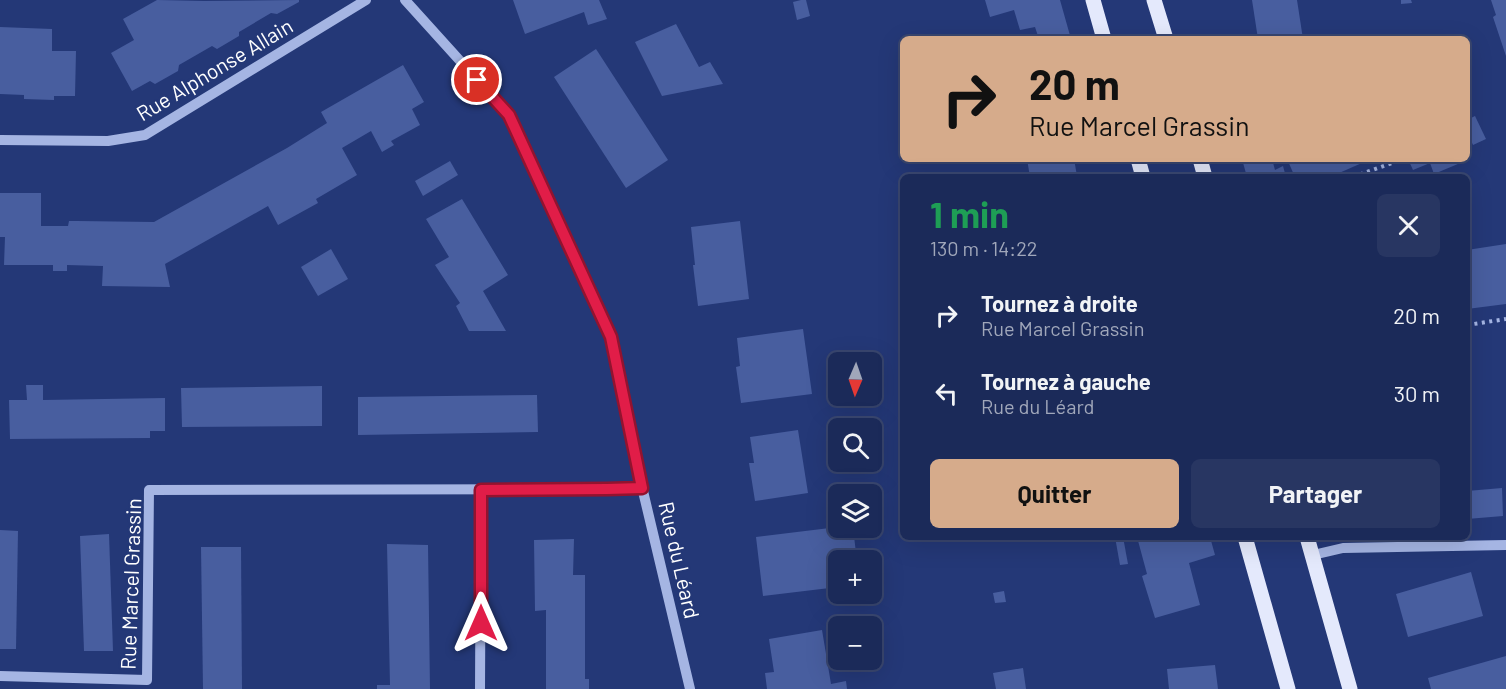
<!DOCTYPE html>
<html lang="fr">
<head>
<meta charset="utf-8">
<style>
  :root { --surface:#1b2a59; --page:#283662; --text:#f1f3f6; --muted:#a0a7ba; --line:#39466f; --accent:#d6ab8b }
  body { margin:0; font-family:Barlow,sans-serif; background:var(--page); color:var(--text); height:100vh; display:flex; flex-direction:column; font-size:22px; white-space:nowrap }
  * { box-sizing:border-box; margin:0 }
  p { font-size:20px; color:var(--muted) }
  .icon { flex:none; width:33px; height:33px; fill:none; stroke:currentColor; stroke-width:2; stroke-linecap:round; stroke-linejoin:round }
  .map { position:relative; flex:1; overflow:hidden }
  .sheet { position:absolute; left:900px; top:174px; width:570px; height:366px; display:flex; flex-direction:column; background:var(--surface); border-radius:9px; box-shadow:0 6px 24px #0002,0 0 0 2px var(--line) }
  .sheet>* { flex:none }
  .hud { position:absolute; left:900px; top:36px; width:570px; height:126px; border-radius:9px; box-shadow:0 6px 24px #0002,0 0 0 2px var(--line); background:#d6ab8b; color:#111; overflow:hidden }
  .needle { width:39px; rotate:182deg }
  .tools { position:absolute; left:828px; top:352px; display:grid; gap:12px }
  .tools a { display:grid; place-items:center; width:54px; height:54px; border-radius:9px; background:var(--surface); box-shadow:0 6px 24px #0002,0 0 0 2px var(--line); font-size:30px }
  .pin { position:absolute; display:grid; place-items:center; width:51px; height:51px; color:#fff; margin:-26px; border:3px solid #fff; border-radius:50%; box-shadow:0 2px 6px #0007 }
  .me { position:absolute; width:66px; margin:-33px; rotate:0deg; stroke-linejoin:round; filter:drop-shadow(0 0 4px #0008) }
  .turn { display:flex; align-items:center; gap:21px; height:126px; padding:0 30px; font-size:27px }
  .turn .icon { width:78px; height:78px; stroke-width:2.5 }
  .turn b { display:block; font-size:42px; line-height:51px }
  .round { display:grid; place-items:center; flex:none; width:63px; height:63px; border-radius:9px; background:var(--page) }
  .summary { display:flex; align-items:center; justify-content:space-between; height:102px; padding:0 30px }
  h1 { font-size:36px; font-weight:700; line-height:45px; color:#1e9e55 }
  .action { display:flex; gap:12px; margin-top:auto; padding:12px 30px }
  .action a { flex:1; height:69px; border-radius:9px; background:var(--accent); color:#111; font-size:24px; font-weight:700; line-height:69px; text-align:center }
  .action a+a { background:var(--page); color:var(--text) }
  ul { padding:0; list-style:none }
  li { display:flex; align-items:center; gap:18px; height:78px; padding:0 30px }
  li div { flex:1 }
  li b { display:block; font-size:22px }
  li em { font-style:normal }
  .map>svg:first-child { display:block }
</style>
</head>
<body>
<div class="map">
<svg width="1506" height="689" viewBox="0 0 1506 689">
  <rect width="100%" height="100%" fill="#243877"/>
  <g fill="#485e9f">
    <path d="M157 0 204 1 299 0V2L277 14 271 13 239 32V36L217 49 212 46 179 65 178 71 155 84 150 81 132 91 111 53 134 40 123 19Z"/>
    <path d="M513 0H599L607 19 588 25 584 12 525 34Z"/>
    <path d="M801 0H806L810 16 797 20 793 2Z"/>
    <path d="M985 0H1060L1071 39H1039L1035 27 1020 30 1014 10 990 17Z"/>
    <path d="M1252 0H1297L1303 39H1258Z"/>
    <path d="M1401 0H1411L1412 3 1401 4Z"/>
    <path d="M1491 0H1506V56L1493 17 1496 15Z"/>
    <path d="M676 24 699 67 710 62 723 84 662 96 635 42Z"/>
    <path d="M0 27 52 29V51H76L75 96H54V100L24 99V95L0 94Z"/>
    <path d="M596 49 668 160 626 188 554 77Z"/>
    <path d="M403 65 424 102 412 109 420 125 391 141 394 145 382 152 371 131 342 148 357 175 316 199 318 203 278 225 268 206 165 264 170 287 102 286 103 266 67 265V271H53V265H4L5 237H0V193H41V226H68L69 221H77L154 222 287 148 327 123 321 112Z"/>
    <path d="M1475 116 1486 139 1473 145 1467 132V120Z"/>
    <path d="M1027 159H1074L1077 176 1030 177Z"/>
    <path d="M1242 159H1272L1275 170 1283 166 1286 177H1247Z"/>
    <path d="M1287 159H1371L1330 177H1295Z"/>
    <path d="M1408 159H1464L1465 161 1434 174 1430 163 1413 170Z"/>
    <path d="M450 161 458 175 423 196 415 181Z"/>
    <path d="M462 199 508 275 483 291 506 331H469L456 306 460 303 435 265 449 257 426 219Z"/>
    <path d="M740 221 749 299 698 306 693 265H695L691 227Z"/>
    <path d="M1506 244V304L1467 309V250Z"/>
    <path d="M331 249 348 279 318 296 301 267Z"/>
    <path d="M803 329 812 394 741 403 736 367 740 366 737 338Z"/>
    <path d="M26 385H43V400L165 398V431H150V438L10 439 9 400H27Z"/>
    <path d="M322 386V426L182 427 181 388Z"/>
    <path d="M537 395 538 432 358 435V397Z"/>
    <path d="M798 430 808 493 755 501 749 463H754L750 437Z"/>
    <path d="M1502 488 1503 516 1467 519V491Z"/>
    <path d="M838 527V528H853L857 561H838V587L763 596 756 537Z"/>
    <path d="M0 530 18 531 16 649H0Z"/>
    <path d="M109 534 113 651H84L80 536Z"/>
    <path d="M1115 537H1123L1128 564 1120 565Z"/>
    <path d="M1137 537H1210L1215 555 1189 563 1200 605 1155 618 1142 576 1147 574Z"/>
    <path d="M574 539 573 575H585V679H589V689H546V610L535 611 534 540Z"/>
    <path d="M387 544 428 545 430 689H377V685H390Z"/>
    <path d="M201 547H241L242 689H203Z"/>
    <path d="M1471 572 1483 616 1408 637 1396 594Z"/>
    <path d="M1004 591 1006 602 995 603 993 593Z"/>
    <path d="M822 630 831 684 846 681 847 689H767L765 673 774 672 769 639Z"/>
    <path d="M1506 656V689H1431L1428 678Z"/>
    <path d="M1215 665 1218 689H1169L1167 669Z"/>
    <path d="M1023 668 1026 689H996L993 673Z"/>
  </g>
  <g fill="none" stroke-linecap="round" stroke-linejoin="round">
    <g stroke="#a5b5e3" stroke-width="4" stroke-dasharray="3 4.5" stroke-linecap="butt">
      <path d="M1353 177 1392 163"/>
      <path d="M1467 325 1506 319"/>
    </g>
    <g stroke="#a5b5e3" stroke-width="10">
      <path d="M405 0 509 115 611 337 642 487 690 689"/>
      <path d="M0 140 108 141 145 135 366 0"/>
      <path d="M1313 555 1343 548 1506 545"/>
      <path d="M0 676 147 680 149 490 607 489 642 487"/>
      <path d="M480 689 481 490"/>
    </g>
    <g stroke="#e4e9fc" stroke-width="15">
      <path d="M1093 0 1104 39"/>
      <path d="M1154 0 1166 39"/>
      <path d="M1138 159 1143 177"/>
      <path d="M1200 159 1205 177"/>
      <path d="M1245 537 1288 689"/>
      <path d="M1307 537 1350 689"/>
    </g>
  </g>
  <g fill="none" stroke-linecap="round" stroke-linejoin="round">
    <g stroke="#92132f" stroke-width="15">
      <path id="route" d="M477 80 509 115 611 337 642 488 607 489 481 490V623"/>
    </g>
    <use href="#route" stroke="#e11d48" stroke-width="10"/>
  </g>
  <g text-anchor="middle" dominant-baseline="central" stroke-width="4.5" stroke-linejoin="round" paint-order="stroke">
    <g font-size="21" fill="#fff" stroke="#243877">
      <text transform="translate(214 69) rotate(-31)">Rue Alphonse Allain</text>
      <text transform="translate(680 560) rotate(77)">Rue du Léard</text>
      <text transform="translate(130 584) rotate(-88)">Rue Marcel Grassin</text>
    </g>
  </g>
</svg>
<div class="tools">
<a><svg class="needle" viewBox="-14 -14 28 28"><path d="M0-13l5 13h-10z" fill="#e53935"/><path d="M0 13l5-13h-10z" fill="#a0a7ba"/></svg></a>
<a><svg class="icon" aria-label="search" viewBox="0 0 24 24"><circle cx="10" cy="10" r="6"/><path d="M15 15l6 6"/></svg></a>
<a><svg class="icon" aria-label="layers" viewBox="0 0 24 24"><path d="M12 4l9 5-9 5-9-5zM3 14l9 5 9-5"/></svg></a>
<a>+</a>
<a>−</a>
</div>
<div class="pin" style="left:477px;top:80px;background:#d93025"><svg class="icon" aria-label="arrive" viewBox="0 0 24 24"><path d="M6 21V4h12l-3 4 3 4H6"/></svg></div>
<svg class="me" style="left:481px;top:623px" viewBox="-20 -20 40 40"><path d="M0-17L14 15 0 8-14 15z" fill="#e11d48" stroke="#fff" stroke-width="4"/></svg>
<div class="hud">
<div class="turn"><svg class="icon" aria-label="right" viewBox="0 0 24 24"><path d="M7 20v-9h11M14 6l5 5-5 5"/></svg><div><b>20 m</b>Rue Marcel Grassin</div></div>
</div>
<section class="sheet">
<div class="summary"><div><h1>1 min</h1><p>130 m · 14:22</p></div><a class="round"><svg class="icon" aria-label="close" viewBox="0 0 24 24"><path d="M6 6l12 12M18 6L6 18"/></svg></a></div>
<ul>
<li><svg class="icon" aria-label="right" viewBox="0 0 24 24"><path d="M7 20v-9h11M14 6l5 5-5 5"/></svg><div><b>Tournez à droite</b><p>Rue Marcel Grassin</p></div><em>20 m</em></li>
<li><svg class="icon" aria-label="left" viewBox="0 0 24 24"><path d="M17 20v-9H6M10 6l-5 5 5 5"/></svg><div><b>Tournez à gauche</b><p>Rue du Léard</p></div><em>30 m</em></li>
</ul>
<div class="action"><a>Quitter</a><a>Partager</a></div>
</section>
</div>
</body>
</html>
